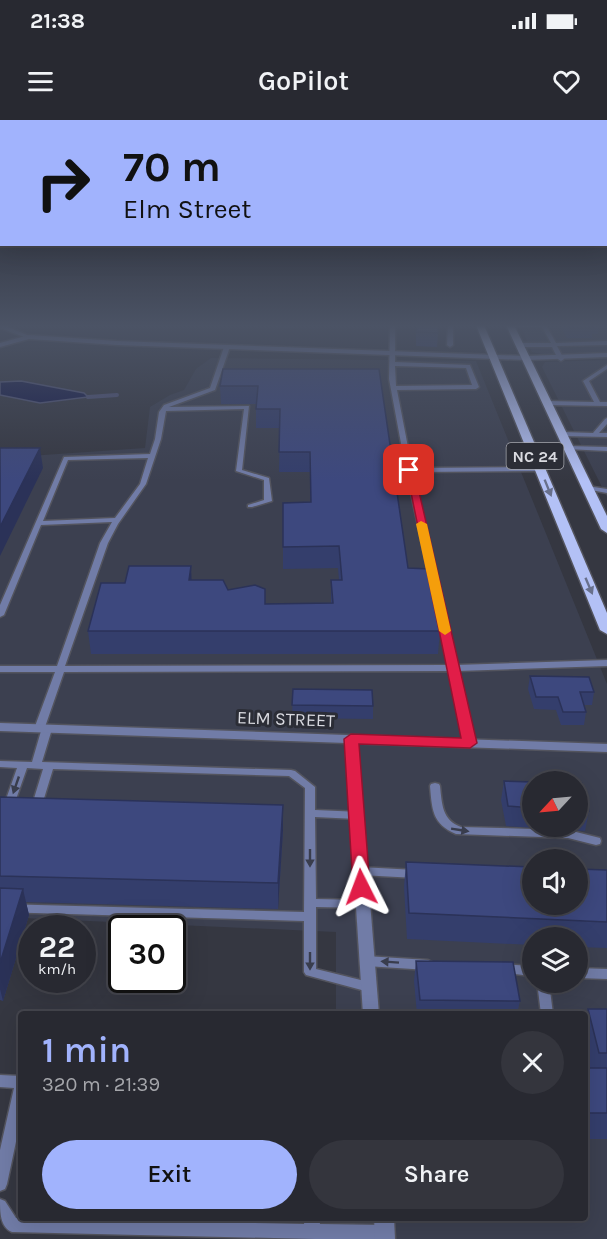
<!DOCTYPE html>
<html lang="en">
<head>
<meta charset="utf-8">
<style>
  :root { --surface:#282931; --page:#34353d; --text:#f1f3f6; --muted:#a5a6ab; --line:#44454d; --accent:#a1b3fd }
  body { margin:0; font-family:Karla,sans-serif; background:var(--page); color:var(--text); height:100vh; display:flex; flex-direction:column; font-size:22px; white-space:nowrap }
  * { box-sizing:border-box; margin:0 }
  p { font-size:20px; color:var(--muted) }
  .icon { flex:none; width:33px; height:33px; fill:none; stroke:currentColor; stroke-width:2; stroke-linecap:round; stroke-linejoin:round }
  .map { position:relative; flex:1; overflow:hidden }
  .side { position:absolute; left:18px; top:891px; width:570px; height:210px; display:flex; flex-direction:column; background:var(--surface); border-radius:6px; box-shadow:0 6px 24px #0002,0 0 0 2px var(--line) }
  .side>* { flex:none }
  .banner { position:absolute; left:0px; top:0px; width:608px; height:126px; box-shadow:0 6px 24px #0002,0 0 0 2px var(--line); background:#a1b3fd; color:#111; overflow:hidden }
  .needle { width:39px; rotate:244deg }
  .fabs { position:absolute; left:522px; top:651px; display:grid; gap:12px }
  .fabs a { display:grid; place-items:center; width:66px; height:66px; border-radius:50%; background:var(--surface); box-shadow:0 6px 24px #0002,0 0 0 2px var(--line); font-size:30px }
  .speed { position:absolute; left:18px; top:795px; display:flex; gap:12px; font-size:30px; font-weight:700; text-align:center }
  .speed>* { display:grid; place-content:center; width:78px; height:78px; border-radius:50%; background:var(--surface); box-shadow:0 6px 24px #0002,0 0 0 2px var(--line); line-height:1 }
  .speed small { font-size:15px; font-weight:400 }
  .speed .limit { border:3px solid #111; border-radius:9px; background:#fff; color:#111 }
  .pin { position:absolute; display:grid; place-items:center; width:51px; height:51px; color:#fff; margin:-26px; border-radius:12px; box-shadow:0 3px 9px #0006 }
  .me { position:absolute; width:66px; margin:-33px; rotate:357deg; stroke-linejoin:round; filter:drop-shadow(0 0 4px #0008) }
  .turn { display:flex; align-items:center; gap:21px; height:126px; padding:0 24px; font-size:27px }
  .turn .icon { width:78px; height:78px; stroke-width:2.5 }
  .turn b { display:block; font-size:42px; line-height:51px }
  .round { display:grid; place-items:center; flex:none; width:63px; height:63px; border-radius:32px; background:var(--page) }
  .overview { display:flex; align-items:center; justify-content:space-between; height:102px; padding:0 24px }
  h1 { font-size:36px; font-weight:600; line-height:45px; color:var(--accent) }
  .cta { display:flex; gap:12px; margin-top:auto; padding:12px 24px }
  .cta a { flex:1; height:69px; border-radius:36px; background:var(--accent); color:#111; font-size:24px; font-weight:600; line-height:69px; text-align:center }
  .cta a+a { background:var(--page); color:var(--text) }
  .status { display:flex; justify-content:space-between; align-items:center; height:42px; padding:0 30px; background:var(--surface); direction:ltr }
  .status svg { height:16px; fill:currentColor }
  header { display:flex; justify-content:space-between; align-items:center; height:78px; padding:0 24px; background:var(--surface); font-size:27px; font-weight:600 }
  .map>svg:first-child { display:block }
</style>
</head>
<body>
<div class="status"><b>21:38</b><svg viewBox="0 0 49 12"><path d="M0 12V9h3v3zM5 12V6h3v6zM10 12V3h3v9zM15 12V0h3v12zM26 1h20v11H26zM47 4h2v5h-2z"/></svg></div>
<header><svg class="icon" aria-label="menu" viewBox="0 0 24 24"><path d="M4 6h16M4 12h16M4 18h16"/></svg>GoPilot<svg class="icon" aria-label="heart" viewBox="0 0 24 24"><path d="M12 20l-8-8c-3-5 5-10 8-4 3-6 11-1 8 4z"/></svg></header>
<div class="map">
<svg width="607" height="1119" viewBox="0 0 607 1119">
  <rect width="100%" height="100%" fill="#353741"/>
  <g fill="#3c4050" fill-rule="evenodd">
    <path d="M520 205H607V232L551 236 532 232Z"/>
    <path d="M211 238 476 241 607 564V1119H334V1098H585V894H336V812L0 797V338L145 328 150 287 170 275 184 270 196 249ZM532 662H578V706H532ZM532 740H578V784H532ZM532 818H578V862H532Z"/>
    <path d="M607 240V377L542 247 545 242Z"/>
  </g>
  <path fill="#121748" stroke="#4e5276" stroke-width="1.5" d="M21 261 84 273 88 277 40 283 0 275V262Z"/>
  <g fill="none" stroke-linecap="round" stroke-linejoin="round">
    <path stroke="#4e5276" stroke-width="4" d="M88 277 117 275"/>
    <g stroke="#53545e" stroke-width="3">
      <g id="service">
        <path d="M390 205H395V242L470 245 479 267 476 269 397 270 412 348 540 347 543 349 540 351 413 352 456 545 607 540V546L458 551 474 623 469 626 464 623 449 551 64 552 45 607H50L52 609 42 642 291 650 295 651 315 667V690L361 692 362 695 361 698 357 699 315 697 316 779 362 780 366 781 368 784 366 787 362 788 316 787V849L373 863 375 867 373 871 369 872 306 855 304 852V801L0 792V784L304 792 305 668 289 656 53 649 42 685 41 687H33L32 685 43 649 27 648 14 685 13 687H5L4 685 17 648 0 647V641L32 642 41 611H36L34 609 55 552H0V546H57L100 423 112 402 41 405 4 495 0 497V485L64 337 150 334 155 319 159 292 164 285 210 268 224 227 227 225 230 227 215 270 169 287 249 286 242 350 269 358 272 381 252 387H248V385L264 380V360L236 351 244 289 166 291 161 319 146 364 118 404 108 423 65 546 448 545 406 350 389 259ZM395 246 466 248 472 265 396 266ZM148 338 140 364 115 398 43 401 68 340Z"/>
        <path d="M448 205H453V225L450 227 447 225Z"/>
        <path d="M508 205H546L556 223 607 221V225L557 226 564 239 561 241 558 239 552 227H520L517 225 520 223H551L542 207H510Z"/>
        <path d="M607 245V249L589 261 600 282H607V286L547 285 544 283 547 281 594 282 583 261Z"/>
        <path d="M607 298V304L599 313H607V317L562 316 559 314 562 312 593 313 605 299Z"/>
        <path d="M568 326 607 327V331L566 329V327Z"/>
        <path d="M587 366 607 369V373L585 369 584 368Z"/>
        <path d="M435 663 439 664 440 666C442 684 442 700 461 707L568 710 600 718 601 721 600 724 596 725 568 718 456 714C432 704 432 689 430 666L431 664Z"/>
        <path d="M360 747 416 750 420 751 422 754 420 757 416 758 360 755 356 754 354 751 356 748Z"/>
        <path d="M366 836 428 840 432 842 434 845 432 848 428 850 366 846 362 844 360 841 362 838Z"/>
        <path d="M502 844 532 846V856L498 852 496 849 498 846Z"/>
        <path d="M578 848 607 849V859L578 858Z"/>
        <path d="M537 862H549L553 894H541Z"/>
        <path d="M0 955 21 956V998L7 1064 5 1069 0 1071V1030L14 968 0 967Z"/>
        <path d="M0 1079 5 1081 16 1098 304 1104 305 1098H319L320 1104 385 1105 390 1108 393 1113 389 1119H315L12 1112C0 1107 0 1092 0 1079Z"/>
      </g>
    </g>
    <g stroke="#53545e" stroke-width="3">
      <g id="minor">
        <path d="M0 205H3L32 217 27 218 0 208Z"/>
        <path d="M351 615 357 619 379 894H363L345 619Z"/>
        <path d="M374 1098H394L395 1119H375Z"/>
      </g>
    </g>
    <g stroke="#53545e" stroke-width="3">
      <g id="tertiary">
        <path d="M29 215 117 221 526 236 607 233V237L526 240 117 225 29 219 0 227V223Z"/>
        <path d="M0 603 607 624V632L0 611Z"/>
      </g>
    </g>
    <g stroke="#53545e" stroke-width="3">
      <g id="primary">
        <path d="M476 205H484L607 493V514L600 510Z"/>
        <path d="M506 205H514L607 396V413L601 409Z"/>
      </g>
    </g>
    <use href="#service" fill="#717ca7" fill-rule="evenodd"/>
    <use href="#minor" fill="#717ca7" fill-rule="evenodd"/>
    <use href="#tertiary" fill="#717ca7" fill-rule="evenodd"/>
    <use href="#primary" fill="#b3c1f6" fill-rule="evenodd"/>
  </g>
  <g fill="#343e6c">
    <path d="M272 205H293L292 208 272 207Z"/>
    <path d="M416 205 438 213 437 227 416 226Z"/>
    <path d="M560 205H599L598 214H592V218H567Z"/>
    <path d="M379 249 408 448 440 511 438 534H91L88 511 125 463 192 460 228 470 265 484 331 483V460H339L338 448 283 449V383L311 382 310 352H279L280 308H256V284H221L220 266Z"/>
    <path d="M530 556 594 572 592 585H584L586 592 584 605H561L556 590 534 589 528 569Z"/>
    <path d="M293 569 373 586V599L292 598Z"/>
    <path d="M504 661 532 662V706H578V663L589 691 585 711 506 706 501 680Z"/>
    <path d="M0 677 283 710 278 789 26 782 29 795 3 881 0 880Z"/>
    <path d="M406 742 607 750V828L578 827V818H532V825L407 819 404 767Z"/>
    <path d="M416 841 520 881 517 894H417L414 861Z"/>
    <path d="M588 889H607V1019H585V948H590L585 926V900Z"/>
  </g>
  <g fill="#2b3258">
    <path d="M40 328 43 348 0 436V407Z"/>
    <path d="M191 446 192 468 189 460Z"/>
    <path d="M283 685V710L278 789V763Z"/>
    <path d="M23 769 29 795 3 881 0 869V843Z"/>
  </g>
  <g fill="#3d487e" stroke="#2b3258" stroke-width="1.5">
    <path d="M417 205H438V213L416 212Z"/>
    <path d="M567 205H591L593 208H569Z"/>
    <path d="M223 249H379L408 448 430 449 440 511H88L101 463H125L129 446H191L189 460H223L228 470 255 465 265 469V484L333 483 331 460H342L339 426 283 427V383L311 382 310 332H279L280 289H256L258 266H220Z"/>
    <path d="M0 328H40L0 407Z"/>
    <path d="M530 556 589 557 594 572H580L586 592H563L558 577H536Z"/>
    <path d="M293 569 372 570 373 586 292 585Z"/>
    <path d="M504 661 532 662V688L508 686Z"/>
    <path d="M578 663H582L589 691 578 690Z"/>
    <path d="M0 677 283 685 278 763 0 756Z"/>
    <path d="M406 742 532 747V784H578V749L607 750V802L409 793Z"/>
    <path d="M0 768 23 769 0 843Z"/>
    <path d="M416 841 513 842 520 881 420 880Z"/>
    <path d="M588 889H607V933H599Z"/>
    <rect x="585" y="948" width="22" height="45"/>
  </g>
  <defs><path id="oneway-solid" d="M-6-.8H1V-3.2L6.5 0L1 3.2V.8H-6Z" transform="scale(1.5)"/></defs>
  <g fill="#68708c">
    <use href="#oneway-solid" transform="translate(548 368) rotate(68)"/>
    <use href="#oneway-solid" transform="translate(589 466) rotate(67)"/>
  </g>
  <g fill="#393d4d">
    <use href="#oneway-solid" transform="translate(16 665) rotate(109)"/>
    <use href="#oneway-solid" transform="translate(460 710) rotate(9)"/>
    <use href="#oneway-solid" transform="translate(310 738) rotate(90)"/>
    <use href="#oneway-solid" transform="translate(310 841) rotate(90)"/>
    <use href="#oneway-solid" transform="translate(390 842) rotate(-176)"/>
  </g>
  <linearGradient id="sky" x2="0" y2="1"><stop stop-color="#1d1e24"/><stop offset="0.57" stop-color="#4b5365"/><stop offset="1" stop-color="#4b5365" stop-opacity="0"/></linearGradient>
  <rect width="607" height="361" fill="url(#sky)"/>
  <path fill="#e11d48" stroke="#92132f" stroke-width="1.5" d="M406 348 414 350 477 623 470 628 359 624 370 767 367 772H355L353 767 344 619 351 614 461 618Z"/>
  <path fill="#f59e0b" d="M421 401 427 404 451 511 445 515 439 511 416 404Z"/>
  <g text-anchor="middle" dominant-baseline="central" stroke-width="6" stroke-linejoin="round" paint-order="stroke">
    <rect fill="#2b2d36" stroke="#a5a6ad" stroke-width="1.5" x="506.5" y="323" width="57" height="26" rx="4.5"/>
    <g font-size="16" font-weight="bold" fill="#d9dae0">
      <text x="535" y="336">NC 24</text>
    </g>
    <g font-size="18" fill="#d9dae0" stroke="#2b2d36">
      <text transform="translate(286 599) rotate(2)">ELM STREET</text>
    </g>
  </g>
</svg>
<div class="fabs">
<a><svg class="needle" viewBox="-14 -14 28 28"><path d="M0-13l5 13h-10z" fill="#e53935"/><path d="M0 13l5-13h-10z" fill="#a5a6ab"/></svg></a>
<a><svg class="icon" aria-label="sound" viewBox="0 0 24 24"><path d="M4 9h4l5-4v14l-5-4H4zM17 9q2 3 0 6"/></svg></a>
<a><svg class="icon" aria-label="layers" viewBox="0 0 24 24"><path d="M12 4l9 5-9 5-9-5zM3 14l9 5 9-5"/></svg></a>
</div>
<div class="speed"><div>22<small>km/h</small></div><div class="limit">30</div></div>
<div class="pin" style="left:409px;top:350px;background:#d93025"><svg class="icon" aria-label="arrive" viewBox="0 0 24 24"><path d="M6 21V4h12l-3 4 3 4H6"/></svg></div>
<svg class="me" style="left:361px;top:767px" viewBox="-20 -20 40 40"><path d="M0-17L14 15 0 8-14 15z" fill="#e11d48" stroke="#fff" stroke-width="4"/></svg>
<div class="banner">
<div class="turn"><svg class="icon" aria-label="right" viewBox="0 0 24 24"><path d="M7 20v-9h11M14 6l5 5-5 5"/></svg><div><b>70 m</b>Elm Street</div></div>
</div>
<section class="side">
<div class="overview"><div><h1>1 min</h1><p>320 m · 21:39</p></div><a class="round"><svg class="icon" aria-label="close" viewBox="0 0 24 24"><path d="M6 6l12 12M18 6L6 18"/></svg></a></div>
<div class="cta"><a>Exit</a><a>Share</a></div>
</section>
</div>
</body>
</html>
